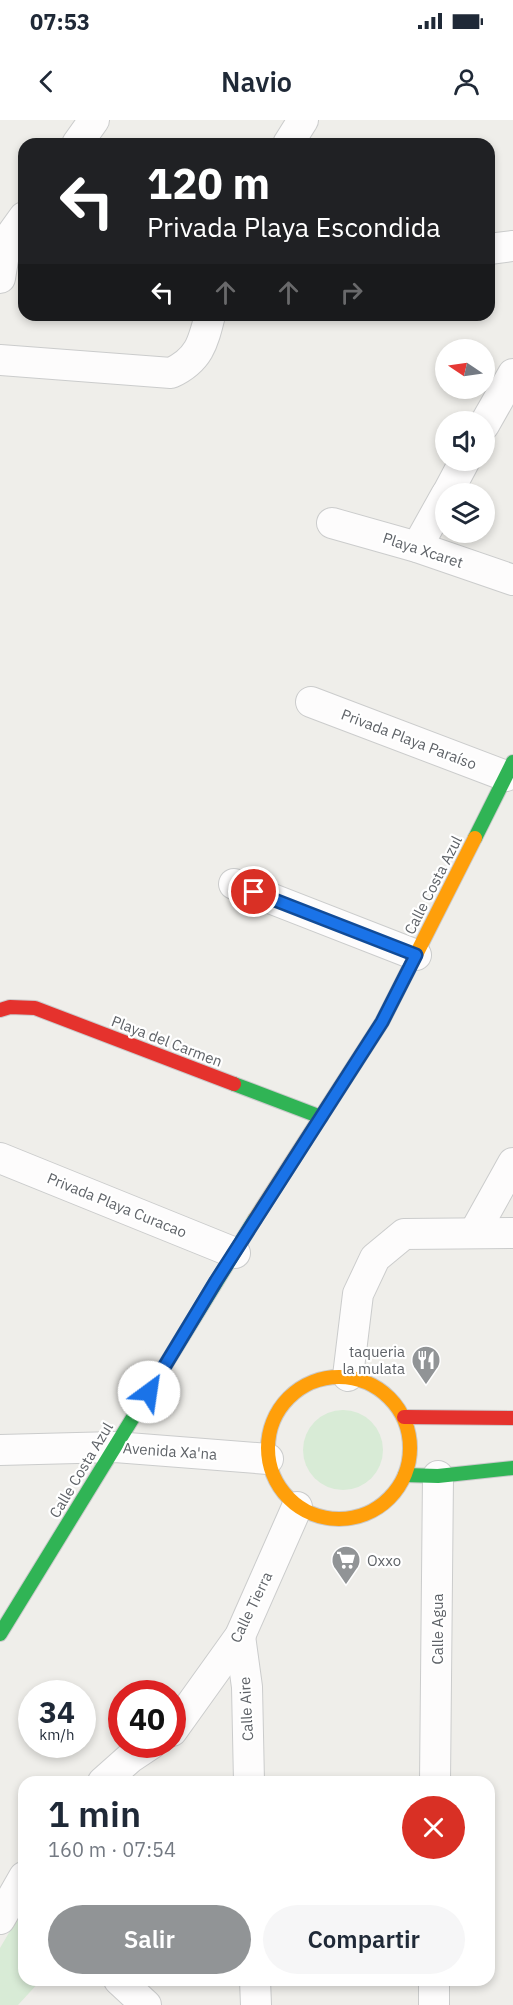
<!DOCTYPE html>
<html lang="es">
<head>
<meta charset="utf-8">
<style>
  :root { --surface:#fff; --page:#f6f6f7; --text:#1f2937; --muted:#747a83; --accent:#919496 }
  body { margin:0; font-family:"IBM Plex Sans",sans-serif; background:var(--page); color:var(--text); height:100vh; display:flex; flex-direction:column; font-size:22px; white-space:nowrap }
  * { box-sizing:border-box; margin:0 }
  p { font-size:20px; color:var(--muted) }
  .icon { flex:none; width:33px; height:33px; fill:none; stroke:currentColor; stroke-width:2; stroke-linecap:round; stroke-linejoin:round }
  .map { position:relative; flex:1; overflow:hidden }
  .panel { position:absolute; left:18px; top:1656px; width:477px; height:210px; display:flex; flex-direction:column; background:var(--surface); border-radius:18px; box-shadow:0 3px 9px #0003 }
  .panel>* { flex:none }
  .top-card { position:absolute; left:18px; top:18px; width:477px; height:183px; border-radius:18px; box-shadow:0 3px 9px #0003; background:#202124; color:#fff; overflow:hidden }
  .needle { width:39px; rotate:283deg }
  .tools { position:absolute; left:435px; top:219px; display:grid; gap:12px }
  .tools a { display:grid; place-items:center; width:60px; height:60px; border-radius:50%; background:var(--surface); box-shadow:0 3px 9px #0003; font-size:30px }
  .speed { position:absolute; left:18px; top:1560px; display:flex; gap:12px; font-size:30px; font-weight:700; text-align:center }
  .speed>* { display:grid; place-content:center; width:78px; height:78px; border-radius:50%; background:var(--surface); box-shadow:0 3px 9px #0003; line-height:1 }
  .speed small { font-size:15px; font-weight:400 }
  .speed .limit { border:9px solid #d22; background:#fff; color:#111 }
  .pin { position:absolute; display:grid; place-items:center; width:51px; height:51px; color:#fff; margin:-26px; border:3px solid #fff; border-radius:50%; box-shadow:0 2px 6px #0007 }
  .me { position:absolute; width:66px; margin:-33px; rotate:31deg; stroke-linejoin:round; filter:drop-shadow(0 0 4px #0008) }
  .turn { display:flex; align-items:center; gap:21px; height:126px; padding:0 30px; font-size:27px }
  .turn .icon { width:78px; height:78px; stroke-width:2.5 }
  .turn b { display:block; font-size:42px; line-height:51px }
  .lanes { display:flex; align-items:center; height:57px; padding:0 30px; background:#0003; justify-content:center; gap:30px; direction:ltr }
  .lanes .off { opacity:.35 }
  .round { display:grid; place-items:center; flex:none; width:63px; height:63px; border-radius:32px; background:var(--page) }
  .summary { display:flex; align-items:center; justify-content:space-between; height:102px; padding:0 30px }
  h1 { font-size:36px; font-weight:600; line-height:45px }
  .action { display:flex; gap:12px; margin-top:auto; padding:12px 30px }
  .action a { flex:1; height:69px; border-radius:36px; background:var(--accent); color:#fff; font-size:24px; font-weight:600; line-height:69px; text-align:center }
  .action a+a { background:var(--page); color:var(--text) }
  .status { display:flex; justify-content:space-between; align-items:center; height:42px; padding:0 30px; background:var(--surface); direction:ltr }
  .status svg { height:16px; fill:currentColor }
  header { display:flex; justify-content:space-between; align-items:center; height:78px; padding:0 30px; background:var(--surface); font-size:27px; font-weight:600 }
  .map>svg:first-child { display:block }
</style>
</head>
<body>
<div class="status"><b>07:53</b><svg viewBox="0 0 49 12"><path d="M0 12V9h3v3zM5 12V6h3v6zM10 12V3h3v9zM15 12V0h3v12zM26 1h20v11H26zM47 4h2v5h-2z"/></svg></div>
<header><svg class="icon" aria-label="back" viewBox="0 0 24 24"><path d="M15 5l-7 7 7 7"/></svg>Navio<svg class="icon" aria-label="person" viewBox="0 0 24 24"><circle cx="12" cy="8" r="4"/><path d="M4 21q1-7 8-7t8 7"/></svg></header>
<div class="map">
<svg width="513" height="1885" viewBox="0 0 513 1885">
  <rect width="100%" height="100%" fill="#efeeea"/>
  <g fill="#d8ebd6">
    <circle cx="343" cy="1330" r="40"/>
    <path d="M20 1794H24V1860H41L18 1885H0V1828Z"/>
  </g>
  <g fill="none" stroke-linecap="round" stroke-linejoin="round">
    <g stroke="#cbcccc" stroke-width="32">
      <g id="street">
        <path d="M77 24 94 0"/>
        <path d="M288 24 303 0"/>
        <path d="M489 129 513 126"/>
        <path d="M0 158 6 122 24 97"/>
        <path d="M0 240 171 253C199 240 203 223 210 195"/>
        <path d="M484 305 513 254"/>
        <path d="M447 374 465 340"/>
        <path d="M332 403 417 427 513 460"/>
        <path d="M417 427 446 375"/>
        <path d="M311 582 506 656"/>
        <path d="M234 764 416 835"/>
        <path d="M0 1038 235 1133"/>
        <path d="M474 1113 513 1043"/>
        <path d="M348 1256 358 1174 375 1138 404 1114 513 1113"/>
        <path d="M0 1330 115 1327 268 1339"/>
        <path d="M240 1516 247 1567 249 1662"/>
        <path d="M172 1611 240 1516 297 1387"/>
        <path d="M103 1662 130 1638 151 1624"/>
        <path d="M435 1662 438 1356"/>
        <path d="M0 1799 24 1757"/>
        <path d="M119 1860 146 1885"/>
        <path d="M255 1860 256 1885"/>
        <path d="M434 1885V1860"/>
      </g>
    </g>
    <g stroke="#cacacb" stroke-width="16">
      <g id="fast">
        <path d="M475 718 513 642"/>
        <path d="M234 964 321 997"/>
        <path d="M405 1355 438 1356 513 1348"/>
        <path d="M0 1514 255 1099"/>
      </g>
    </g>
    <g stroke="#cacacb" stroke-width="16">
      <g id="slow">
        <path d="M255 1099 382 902 475 718"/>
        <circle cx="339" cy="1328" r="71"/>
      </g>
    </g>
    <g stroke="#cacacb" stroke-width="16">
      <g id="jam">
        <path d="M0 890 10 887 35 888 234 964"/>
        <path d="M404 1297 513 1298"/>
      </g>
    </g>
    <use href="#street" stroke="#fdfcfc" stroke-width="30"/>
    <use href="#fast" stroke="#30b455" stroke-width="14"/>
    <use href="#slow" stroke="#ff9f0a" stroke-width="14"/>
    <use href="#jam" stroke="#e5322d" stroke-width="14"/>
  </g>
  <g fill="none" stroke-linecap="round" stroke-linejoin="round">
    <g stroke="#114b97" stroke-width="15">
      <path id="route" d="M149 1272 216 1161 382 902 416 835 254 772"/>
    </g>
    <use href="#route" stroke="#1a73e8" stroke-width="10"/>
  </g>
  <defs>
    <g id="restaurant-pin" transform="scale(1.5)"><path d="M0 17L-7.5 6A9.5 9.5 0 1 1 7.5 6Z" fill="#919496" stroke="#fff"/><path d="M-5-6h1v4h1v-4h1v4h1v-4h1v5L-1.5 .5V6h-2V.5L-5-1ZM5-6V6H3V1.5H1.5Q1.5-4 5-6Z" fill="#fff"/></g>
    <g id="supermarket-pin" transform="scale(1.5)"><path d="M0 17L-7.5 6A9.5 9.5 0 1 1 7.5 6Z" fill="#919496" stroke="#fff"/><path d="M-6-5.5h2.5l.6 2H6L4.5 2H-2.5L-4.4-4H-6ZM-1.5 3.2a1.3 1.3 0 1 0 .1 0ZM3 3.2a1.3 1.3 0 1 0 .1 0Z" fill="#fff"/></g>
  </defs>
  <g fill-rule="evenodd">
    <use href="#restaurant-pin" x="426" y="1240"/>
    <use href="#supermarket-pin" x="346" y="1440"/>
  </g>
  <g text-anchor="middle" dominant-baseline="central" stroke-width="4.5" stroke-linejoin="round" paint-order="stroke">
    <g font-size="15" fill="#5f6368" stroke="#fff">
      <text transform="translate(423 430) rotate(18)">Playa Xcaret</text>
      <text transform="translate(409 619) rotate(21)">Privada Playa Paraíso</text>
      <text transform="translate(433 765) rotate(-63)">Calle Costa Azul</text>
      <text transform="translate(167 921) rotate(21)">Playa del Carmen</text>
      <text transform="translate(117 1085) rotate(22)">Privada Playa Curacao</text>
      <text transform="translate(170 1331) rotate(4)">Avenida Xa'na</text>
      <text transform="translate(81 1350) rotate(-59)">Calle Costa Azul</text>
      <text transform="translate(251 1487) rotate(-64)">Calle Tierra</text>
      <text transform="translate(437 1509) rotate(-90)">Calle Agua</text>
      <text transform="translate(246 1589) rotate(-93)">Calle Aire</text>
    </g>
    <g font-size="15" fill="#5f6368" stroke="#fff" text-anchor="end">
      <text x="405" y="1231">taqueria<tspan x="405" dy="17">la mulata</tspan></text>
      <text x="367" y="1440" text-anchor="start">Oxxo</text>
    </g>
  </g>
</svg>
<div class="tools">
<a><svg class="needle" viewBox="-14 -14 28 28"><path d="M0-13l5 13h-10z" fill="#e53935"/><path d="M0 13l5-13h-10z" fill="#747a83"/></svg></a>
<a><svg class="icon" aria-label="sound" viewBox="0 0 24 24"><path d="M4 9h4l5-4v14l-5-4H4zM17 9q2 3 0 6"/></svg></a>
<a><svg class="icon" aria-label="layers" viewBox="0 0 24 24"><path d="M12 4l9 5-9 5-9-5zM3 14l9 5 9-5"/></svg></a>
</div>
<div class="speed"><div>34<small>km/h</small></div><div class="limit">40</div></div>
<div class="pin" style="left:254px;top:772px;background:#d93025"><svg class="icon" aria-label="arrive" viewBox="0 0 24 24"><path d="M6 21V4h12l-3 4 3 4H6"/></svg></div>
<svg class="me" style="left:149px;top:1272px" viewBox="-20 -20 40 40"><circle r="19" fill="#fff"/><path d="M0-13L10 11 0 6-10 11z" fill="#1a73e8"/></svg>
<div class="top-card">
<div class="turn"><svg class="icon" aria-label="left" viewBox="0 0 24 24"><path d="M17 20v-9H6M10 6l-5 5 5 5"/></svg><div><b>120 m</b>Privada Playa Escondida</div></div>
<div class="lanes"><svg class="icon" aria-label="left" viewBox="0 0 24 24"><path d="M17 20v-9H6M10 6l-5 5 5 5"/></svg><svg class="icon off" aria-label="ahead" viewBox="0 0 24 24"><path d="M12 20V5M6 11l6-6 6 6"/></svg><svg class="icon off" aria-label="ahead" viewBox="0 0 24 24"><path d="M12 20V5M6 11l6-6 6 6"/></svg><svg class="icon off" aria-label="right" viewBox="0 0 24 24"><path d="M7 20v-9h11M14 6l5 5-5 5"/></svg></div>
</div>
<section class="panel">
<div class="summary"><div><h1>1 min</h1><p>160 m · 07:54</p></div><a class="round" style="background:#d93025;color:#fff"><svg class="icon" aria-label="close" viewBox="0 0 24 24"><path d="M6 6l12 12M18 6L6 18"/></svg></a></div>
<div class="action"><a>Salir</a><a>Compartir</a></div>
</section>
</div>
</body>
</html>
